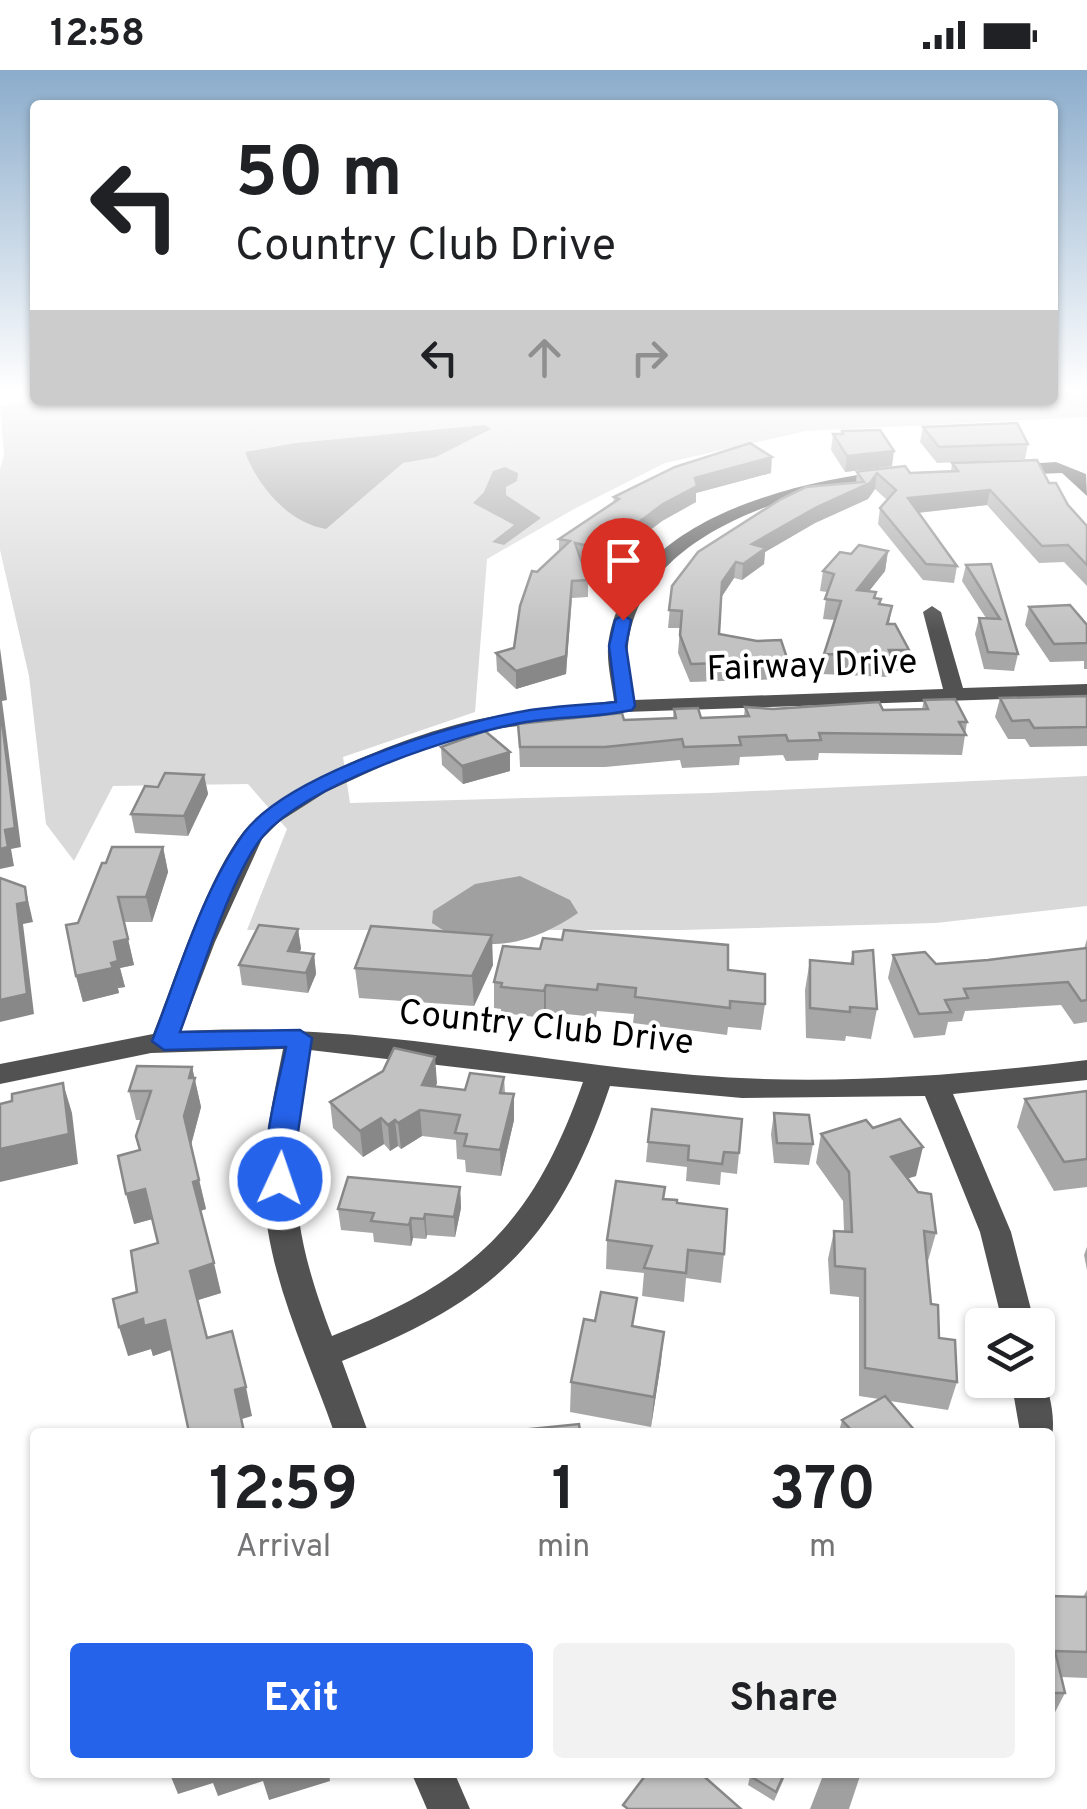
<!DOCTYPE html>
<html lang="en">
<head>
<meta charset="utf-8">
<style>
  :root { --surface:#fff; --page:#f2f2f2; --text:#202124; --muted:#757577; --accent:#2563eb }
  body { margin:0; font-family:Overpass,sans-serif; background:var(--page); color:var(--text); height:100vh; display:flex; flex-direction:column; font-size:38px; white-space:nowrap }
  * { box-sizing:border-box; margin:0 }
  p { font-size:32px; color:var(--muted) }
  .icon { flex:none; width:55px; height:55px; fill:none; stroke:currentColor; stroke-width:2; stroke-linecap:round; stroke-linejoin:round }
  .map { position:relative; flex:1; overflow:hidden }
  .side { position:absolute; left:30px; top:1358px; width:1025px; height:350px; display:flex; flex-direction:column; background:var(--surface); border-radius:10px; box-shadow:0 2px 8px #0004 }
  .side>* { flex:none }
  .hud { position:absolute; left:30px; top:30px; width:1028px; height:305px; border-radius:10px; box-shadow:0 2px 8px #0004; background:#fff; color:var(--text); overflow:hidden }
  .controls { position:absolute; left:965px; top:1238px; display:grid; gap:20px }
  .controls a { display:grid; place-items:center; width:90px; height:90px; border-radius:10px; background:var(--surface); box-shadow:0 2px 8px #0004; font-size:50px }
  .pin { position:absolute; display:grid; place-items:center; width:85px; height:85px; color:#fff; margin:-102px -42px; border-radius:50% 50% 50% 0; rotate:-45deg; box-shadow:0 0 10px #0007 }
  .pin .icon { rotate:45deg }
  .me { position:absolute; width:110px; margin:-55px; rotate:3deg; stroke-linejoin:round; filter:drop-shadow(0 0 8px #0008) }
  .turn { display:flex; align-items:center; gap:35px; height:210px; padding:0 40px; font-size:45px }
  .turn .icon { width:130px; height:130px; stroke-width:2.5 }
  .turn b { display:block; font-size:70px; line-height:85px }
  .lanes { display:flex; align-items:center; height:95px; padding:0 40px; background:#0003; justify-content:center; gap:50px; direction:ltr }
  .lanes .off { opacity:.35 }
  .eta { display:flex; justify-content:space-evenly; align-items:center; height:170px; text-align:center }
  .eta b { font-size:60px; font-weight:700; line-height:70px }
  .action { display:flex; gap:20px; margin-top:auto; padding:20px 40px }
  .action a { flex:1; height:115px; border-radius:10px; background:var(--accent); color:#fff; font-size:40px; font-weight:700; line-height:115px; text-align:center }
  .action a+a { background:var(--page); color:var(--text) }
  .status { display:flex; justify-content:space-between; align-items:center; height:70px; padding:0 50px; background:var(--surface); direction:ltr }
  .status svg { height:28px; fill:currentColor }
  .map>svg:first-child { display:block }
</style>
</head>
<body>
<div class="status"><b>12:58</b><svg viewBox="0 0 49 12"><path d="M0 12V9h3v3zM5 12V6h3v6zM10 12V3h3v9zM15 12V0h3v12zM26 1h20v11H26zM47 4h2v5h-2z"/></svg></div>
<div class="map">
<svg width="1087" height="1739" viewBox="0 0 1087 1739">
  <rect width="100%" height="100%" fill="#fff"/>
  <path fill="#d9d9d9" d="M1053 318H1087V347L806 361 665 393 574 439 487 489 475 642 343 687 350 733 710 723 1087 706V836L936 853 681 860H247L287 759 248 714 113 716 74 791 46 754 29 606 0 480V399L4 386 0 336 45 330H1052Z"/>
  <g fill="#a0a0a0">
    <path d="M485 355 491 359 436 387 403 393 326 459C289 453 258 417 245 382L296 373Z"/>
    <path d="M505 397 518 403 517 411 506 417V425L541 448 504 475 492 472 514 455 473 433 484 422 493 401Z"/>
    <path d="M520 806 570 830 578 843C544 866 508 880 466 872 455 870 442 859 432 853L433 841 475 814Z"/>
    <path d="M824 1703H861L849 1739H810Z"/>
  </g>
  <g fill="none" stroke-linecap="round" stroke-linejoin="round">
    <g fill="#525252" fill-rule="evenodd">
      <path d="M1056 392 1086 404 1087 426 1062 403 1008 405 1000 400 1008 395Z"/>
      <path d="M888 401 896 406 894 409C866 415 838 416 810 423 733 444 637 487 628 576 626 594 632 613 634 630L943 619 923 542 932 536 941 542 963 618 1087 614V626L625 642 487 660 406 685 326 722 279 752 262 769 215 872 181 961C353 951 523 991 694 1005 825 1016 956 1006 1087 990V1010L953 1024 1011 1162 1035 1255H1003L980 1162 925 1026 742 1028 610 1016C557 1173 494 1230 342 1291L368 1362H334C307 1284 265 1201 264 1117 263 1070 274 1025 283 979L151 983 0 1014V994L153 964C176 907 207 807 244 761 284 712 423 659 485 648 527 640 571 637 614 631 612 614 607 595 608 577 621 454 787 412 888 401ZM310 980 583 1012C532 1156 473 1210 332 1266 288 1151 289 1100 310 980Z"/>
      <path d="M1038 1299C1049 1313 1058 1354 1050 1372V1362H1020L1011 1310H1038Z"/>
      <path d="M411 1702H454L470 1739H427Z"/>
    </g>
  </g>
  <g fill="#a7a7a7">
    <path d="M923 357 1028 374 1025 389 937 393 920 372Z"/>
    <path d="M842 361 892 396 845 402 831 380 833 364H841Z"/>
    <path d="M952 393 1049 413 1087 456V516L1064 492 1039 493 987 435 918 443 957 496 954 513 923 510 878 454 880 438 887 430 875 419 868 429 815 453 765 482 764 494 742 510 734 508 721 528 719 564 788 591 786 609 690 612 678 583 680 558H668L672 516 856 413 857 402 910 403 951 401Z"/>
    <path d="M771 403 696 423V432L662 451 603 496 581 491 588 510V527L572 528 566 604 516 619 497 601 496 583 514 578 537 502 559 482V469L613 433 614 427Z"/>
    <path d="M888 481 885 501 869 521 880 534 892 536 889 554 909 580 906 600 890 601 889 607 821 604 824 584 835 550 823 549 827 522 820 521 823 501 851 484Z"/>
    <path d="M991 494 1018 584 1014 601 984 599 975 564 979 548H986L962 511 966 495Z"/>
    <path d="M1029 537 1087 555V599H1084V591L1050 592 1025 555Z"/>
    <path d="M1087 626V676L1030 677 1025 669H1008L995 647 1000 628Z"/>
    <path d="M924 630 967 652 962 685 819 683 818 690 786 691 783 685 740 687 739 695 682 698 680 690 605 697H520L518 654 673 648 674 639 701 648 744 646 745 637 773 639 883 640 922 639Z"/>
    <path d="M441 677 510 682V701L463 714 442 695Z"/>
    <path d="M204 705 208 724 188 766 135 763 131 744 158 717Z"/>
    <path d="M163 777 168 802 152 852H124L134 895 120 898 125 917 118 918 119 923 83 932 76 906 106 793Z"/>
    <path d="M298 859 301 879 299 882 314 884 316 904 308 923 242 915 239 895Z"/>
    <path d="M1087 869V952L1074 954 1061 935 965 941 962 951 948 952 945 965 914 968 888 908 893 885 936 894 988 890 1084 879Z"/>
    <path d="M540 879 728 900 765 934 761 960 728 957 727 965 633 953 634 944 597 941 596 947 546 942 544 948 501 943V939L494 938V912Z"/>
    <path d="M853 882 877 939 871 969 846 966 845 971 806 968 805 920 810 890 850 894Z"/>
    <path d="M493 895 474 936 359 928 355 898Z"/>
    <path d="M192 997 201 1037 191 1075 206 1139 200 1141 221 1223 198 1230 207 1268 252 1346 171 1280 153 1286 151 1279 128 1286 137 1222 158 1173 152 1149 134 1154 141 1050H136L129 1021Z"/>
    <path d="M504 1007 505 1023 514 1024V1050L501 1106 466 1102 465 1090 457 1089 456 1070 422 1066 401 1079 398 1076 390 1081 384 1074 363 1087 333 1058 330 1032 437 1013 436 1016 465 1020Z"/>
    <path d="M1087 1021V1117L1054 1121 1017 1057 1025 1029Z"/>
    <path d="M774 1043 813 1074 809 1095 774 1093 771 1064Z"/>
    <path d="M821 1064 916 1106 907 1108 936 1163 928 1191H926L931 1234 939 1268 957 1312 948 1340 890 1331 916 1362H839L842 1350 879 1329 859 1326V1227L830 1224 828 1189 834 1161 844 1162 843 1131 816 1093Z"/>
    <path d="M648 1072 739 1083 737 1104 721 1102 720 1115 686 1111 687 1097 646 1092Z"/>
    <path d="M460 1117 461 1138 455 1167 427 1165 426 1169 413 1168 411 1176 374 1172 373 1163 341 1160 338 1139Z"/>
    <path d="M664 1129 677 1133 724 1184 721 1213 686 1208 684 1232 642 1226 644 1203 606 1199 607 1170Z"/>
    <path d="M1087 1177V1200L1084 1185Z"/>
    <path d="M635 1257 661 1292 651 1357 570 1342 571 1312Z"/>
    <path d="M1087 1520V1608L1061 1607 1065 1623 1052 1648H1050V1526L1083 1527Z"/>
    <path d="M787 1702 774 1731 748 1715 750 1706Z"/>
  </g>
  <g fill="#888">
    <path d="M894 381 892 396 845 402 847 386Z"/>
    <path d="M772 387 771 403 696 423V432L662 451 603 496V479L695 408Z"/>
    <path d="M877 403 875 419 868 429 815 453 765 482 764 494 742 510 743 494 752 474 817 437 870 413Z"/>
    <path d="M990 420 987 435 905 444 908 428Z"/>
    <path d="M888 481 885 501 854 540 857 520Z"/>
    <path d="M736 492 734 508 720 529 722 512Z"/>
    <path d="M572 511 566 604 516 619V601Z"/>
    <path d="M0 578 7 630 2 631 21 777 11 779 14 796 0 799Z"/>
    <path d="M510 682V701L463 714 462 696Z"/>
    <path d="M204 705 208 724 188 766 184 746Z"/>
    <path d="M163 777 168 802 152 852 146 827Z"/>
    <path d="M25 817 33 852 23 854 34 944 0 952V930L17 834Z"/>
    <path d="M298 859 301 879 291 901 288 881Z"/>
    <path d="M492 865 493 895 474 936 472 906Z"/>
    <path d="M128 869 134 895 120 898 125 917 118 918 111 893 114 872Z"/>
    <path d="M314 884 316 904 308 923 306 903Z"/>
    <path d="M113 898 119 923 83 932 76 906Z"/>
    <path d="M546 915V942L544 948V921Z"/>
    <path d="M435 987 437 1013 424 1041 422 1015Z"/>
    <path d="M192 997 201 1037 191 1075 184 1046 189 1008Z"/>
    <path d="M63 1013 72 1043 78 1094 0 1112V1079Z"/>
    <path d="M514 1024V1050L501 1106 500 1080Z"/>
    <path d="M420 1040 422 1066 401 1079 398 1053Z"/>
    <path d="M381 1048 384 1074 363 1087 360 1061Z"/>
    <path d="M395 1050 398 1076 390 1081 388 1055Z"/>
    <path d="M923 1077 916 1106 884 1116 891 1087Z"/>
    <path d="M199 1110 206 1139 200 1141 193 1112Z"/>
    <path d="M460 1117 461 1138 455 1167 454 1147Z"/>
    <path d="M145 1119 153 1149 134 1154 126 1124Z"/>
    <path d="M425 1144 427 1165 426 1169 424 1149Z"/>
    <path d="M411 1148 413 1168 411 1176 409 1155Z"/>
    <path d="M214 1193 221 1223 198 1230 190 1201Z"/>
    <path d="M143 1249 165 1250 173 1279 153 1286 151 1279 128 1286 119 1257Z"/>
    <path d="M664 1262 661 1292 651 1357 654 1327Z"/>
    <path d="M246 1317 252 1346 242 1349 235 1320Z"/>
    <path d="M169 1702H329L330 1711 269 1730 263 1711 218 1726 213 1713 178 1724Z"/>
  </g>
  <g fill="#c2c2c2" stroke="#888" stroke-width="2.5">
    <path d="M1017 353 1028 374 939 377 923 357Z"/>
    <path d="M880 360 894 381 847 386 833 364H843L842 361Z"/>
    <path d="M750 373 772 387 695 408 697 416 663 434 603 479 575 473 588 510 572 511 566 586 516 601 496 583 514 578 520 536 532 501 537 502 570 471 559 469 619 429 614 427 675 397Z"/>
    <path d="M1037 390 1049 413H1056L1068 435 1087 456V495L1068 475 1042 476 990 420 908 428 957 496 926 494 880 438 896 420 877 403 870 413 817 437 752 474 766 478 743 494 736 492 722 512 719 564 757 571 781 570 788 591 691 594 680 565 682 541 669 540 672 516 698 482 781 429 806 417 864 412 857 402 861 401 905 396 910 403 958 401 952 393Z"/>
    <path d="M859 475 888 481 857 520 876 522 874 528 881 529 879 534 892 536 887 554H895L909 580H889L892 586 824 584 841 531 825 529 834 504 823 501 840 482 851 484Z"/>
    <path d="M991 494 1018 584 988 582 979 548 1000 549 966 495Z"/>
    <path d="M1070 535 1087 555V573L1054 574 1029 537Z"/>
    <path d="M1087 626V657L1034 658 1029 650 1012 651 1000 628Z"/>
    <path d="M955 629 967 652H959L966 665 819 663 821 670 788 671 786 665 739 667 741 675 684 677 682 669 605 677H520L518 654 622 643 624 650 676 648 674 639 698 638 701 648 749 646 745 637 773 639 879 632 883 640 928 639 924 630Z"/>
    <path d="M0 635 15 758 5 760 8 777 0 779Z"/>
    <path d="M485 661 510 682 462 696 441 677Z"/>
    <path d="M165 703 204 705 184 746 131 744 145 716 158 717Z"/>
    <path d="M112 777H163L146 827H118L128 869 114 872 118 891 111 893 113 898 76 906 66 855 78 853 102 793H106Z"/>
    <path d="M0 808 25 817 27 832 17 834 27 924 0 930Z"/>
    <path d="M259 855 298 859 288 881 314 884 306 903 239 895Z"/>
    <path d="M371 856 492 865 472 906 355 898Z"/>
    <path d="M564 860 728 875V900L765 904V934L730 931V938L635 927 636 918 598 914 597 920 546 915 544 921 501 917 502 913 494 912 503 876 540 879 543 868 562 870Z"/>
    <path d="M1087 878V930L1081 931 1068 912 964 919 968 928 945 930 951 942 919 944 893 885 925 882 936 894 988 890Z"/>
    <path d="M873 880 877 939 850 937V942L810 938V890L853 894V882Z"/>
    <path d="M394 978 435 987 422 1015 465 1020 470 1003 504 1007 500 1023 514 1024 500 1080 464 1076 467 1064 455 1063 460 1045 420 1040 398 1053 395 1050 388 1055 381 1048 360 1061 330 1032 383 1001Z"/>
    <path d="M137 996 192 997 189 1008H195L184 1046 199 1110 193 1112 214 1193 190 1201 207 1268 232 1261 246 1317 235 1320 244 1362H189L165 1250 144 1256 143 1249 119 1257 113 1229 137 1222 131 1181 158 1173 145 1119 126 1124 118 1086 140 1080 136 1066 151 1021H129Z"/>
    <path d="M63 1013 69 1064 0 1079V1034L12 1031V1024Z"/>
    <path d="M1087 1021V1089L1064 1092 1025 1029Z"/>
    <path d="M652 1039 742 1049 739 1083 724 1082 722 1094 688 1090 689 1076 648 1072Z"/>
    <path d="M774 1043 809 1045 813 1074 777 1073Z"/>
    <path d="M900 1049 923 1077 891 1087 918 1122 931 1124 936 1163 924 1161 931 1234 938 1235 939 1268 955 1270 957 1312 865 1298V1199L835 1196 834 1161 852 1162 849 1102 821 1064 866 1050 873 1058Z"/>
    <path d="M348 1107 460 1117 454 1147 425 1144 424 1149 411 1148 409 1155 371 1151 374 1143 338 1139Z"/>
    <path d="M616 1111 665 1117 663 1129 677 1130V1133L727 1139 724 1184 688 1180 686 1203 644 1198 652 1176 607 1170Z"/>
    <path d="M601 1222 637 1228 632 1256 664 1262 654 1327 571 1312 584 1249 595 1251Z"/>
    <path d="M885 1326 916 1362H853L842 1350Z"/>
    <path d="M579 1354 580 1362H521L520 1360Z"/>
    <path d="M1050 1526 1087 1527V1582L1055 1581 1065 1623H1050Z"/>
    <path d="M648 1702H699L741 1739H628L623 1735Z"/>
    <path d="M752 1702H785L776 1722 750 1706Z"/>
  </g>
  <linearGradient id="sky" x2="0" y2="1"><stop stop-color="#8baccb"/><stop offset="0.57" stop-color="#fff"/><stop offset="1" stop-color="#fff" stop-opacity="0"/></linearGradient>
  <rect width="1087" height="562" fill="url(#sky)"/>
  <path fill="#2563eb" stroke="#184099" stroke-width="2.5" d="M623 545 631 550 626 576 635 636 632 640C597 648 561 646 526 652 457 664 309 713 263 766 230 806 199 911 180 962L300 960 312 968 290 1116 280 1119 271 1116C256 1089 280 1009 286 977L164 980 152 971C178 905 202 821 244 763 288 704 453 653 525 641 555 636 586 635 616 632L609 576 615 550Z"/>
  <g text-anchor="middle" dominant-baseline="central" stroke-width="8" stroke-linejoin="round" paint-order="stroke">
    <g font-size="35" fill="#000" stroke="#fff">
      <text transform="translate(812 597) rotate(-2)">Fairway Drive</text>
      <text transform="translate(546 959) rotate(6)">Country Club Drive</text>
    </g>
  </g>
</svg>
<div class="controls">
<a><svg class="icon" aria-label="layers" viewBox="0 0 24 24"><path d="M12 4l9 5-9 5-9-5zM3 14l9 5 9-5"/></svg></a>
</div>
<div class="pin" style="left:623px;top:550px;background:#d93025"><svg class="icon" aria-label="arrive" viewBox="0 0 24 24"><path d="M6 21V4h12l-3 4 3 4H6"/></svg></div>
<svg class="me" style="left:280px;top:1109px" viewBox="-20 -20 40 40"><circle r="17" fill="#2563eb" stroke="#fff" stroke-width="3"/><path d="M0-11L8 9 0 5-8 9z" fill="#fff"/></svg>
<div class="hud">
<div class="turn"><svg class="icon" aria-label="left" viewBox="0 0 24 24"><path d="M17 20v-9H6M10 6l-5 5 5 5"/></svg><div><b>50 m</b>Country Club Drive</div></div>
<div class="lanes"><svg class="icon" aria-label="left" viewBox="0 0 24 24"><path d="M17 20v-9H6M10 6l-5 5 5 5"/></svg><svg class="icon off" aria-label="ahead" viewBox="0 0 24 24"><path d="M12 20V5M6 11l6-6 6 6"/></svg><svg class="icon off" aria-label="right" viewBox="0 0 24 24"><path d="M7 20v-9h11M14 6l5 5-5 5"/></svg></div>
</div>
<section class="side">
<div class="eta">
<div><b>12:59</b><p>Arrival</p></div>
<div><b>1</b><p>min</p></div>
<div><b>370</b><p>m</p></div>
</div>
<div class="action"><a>Exit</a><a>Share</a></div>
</section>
</div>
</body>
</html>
